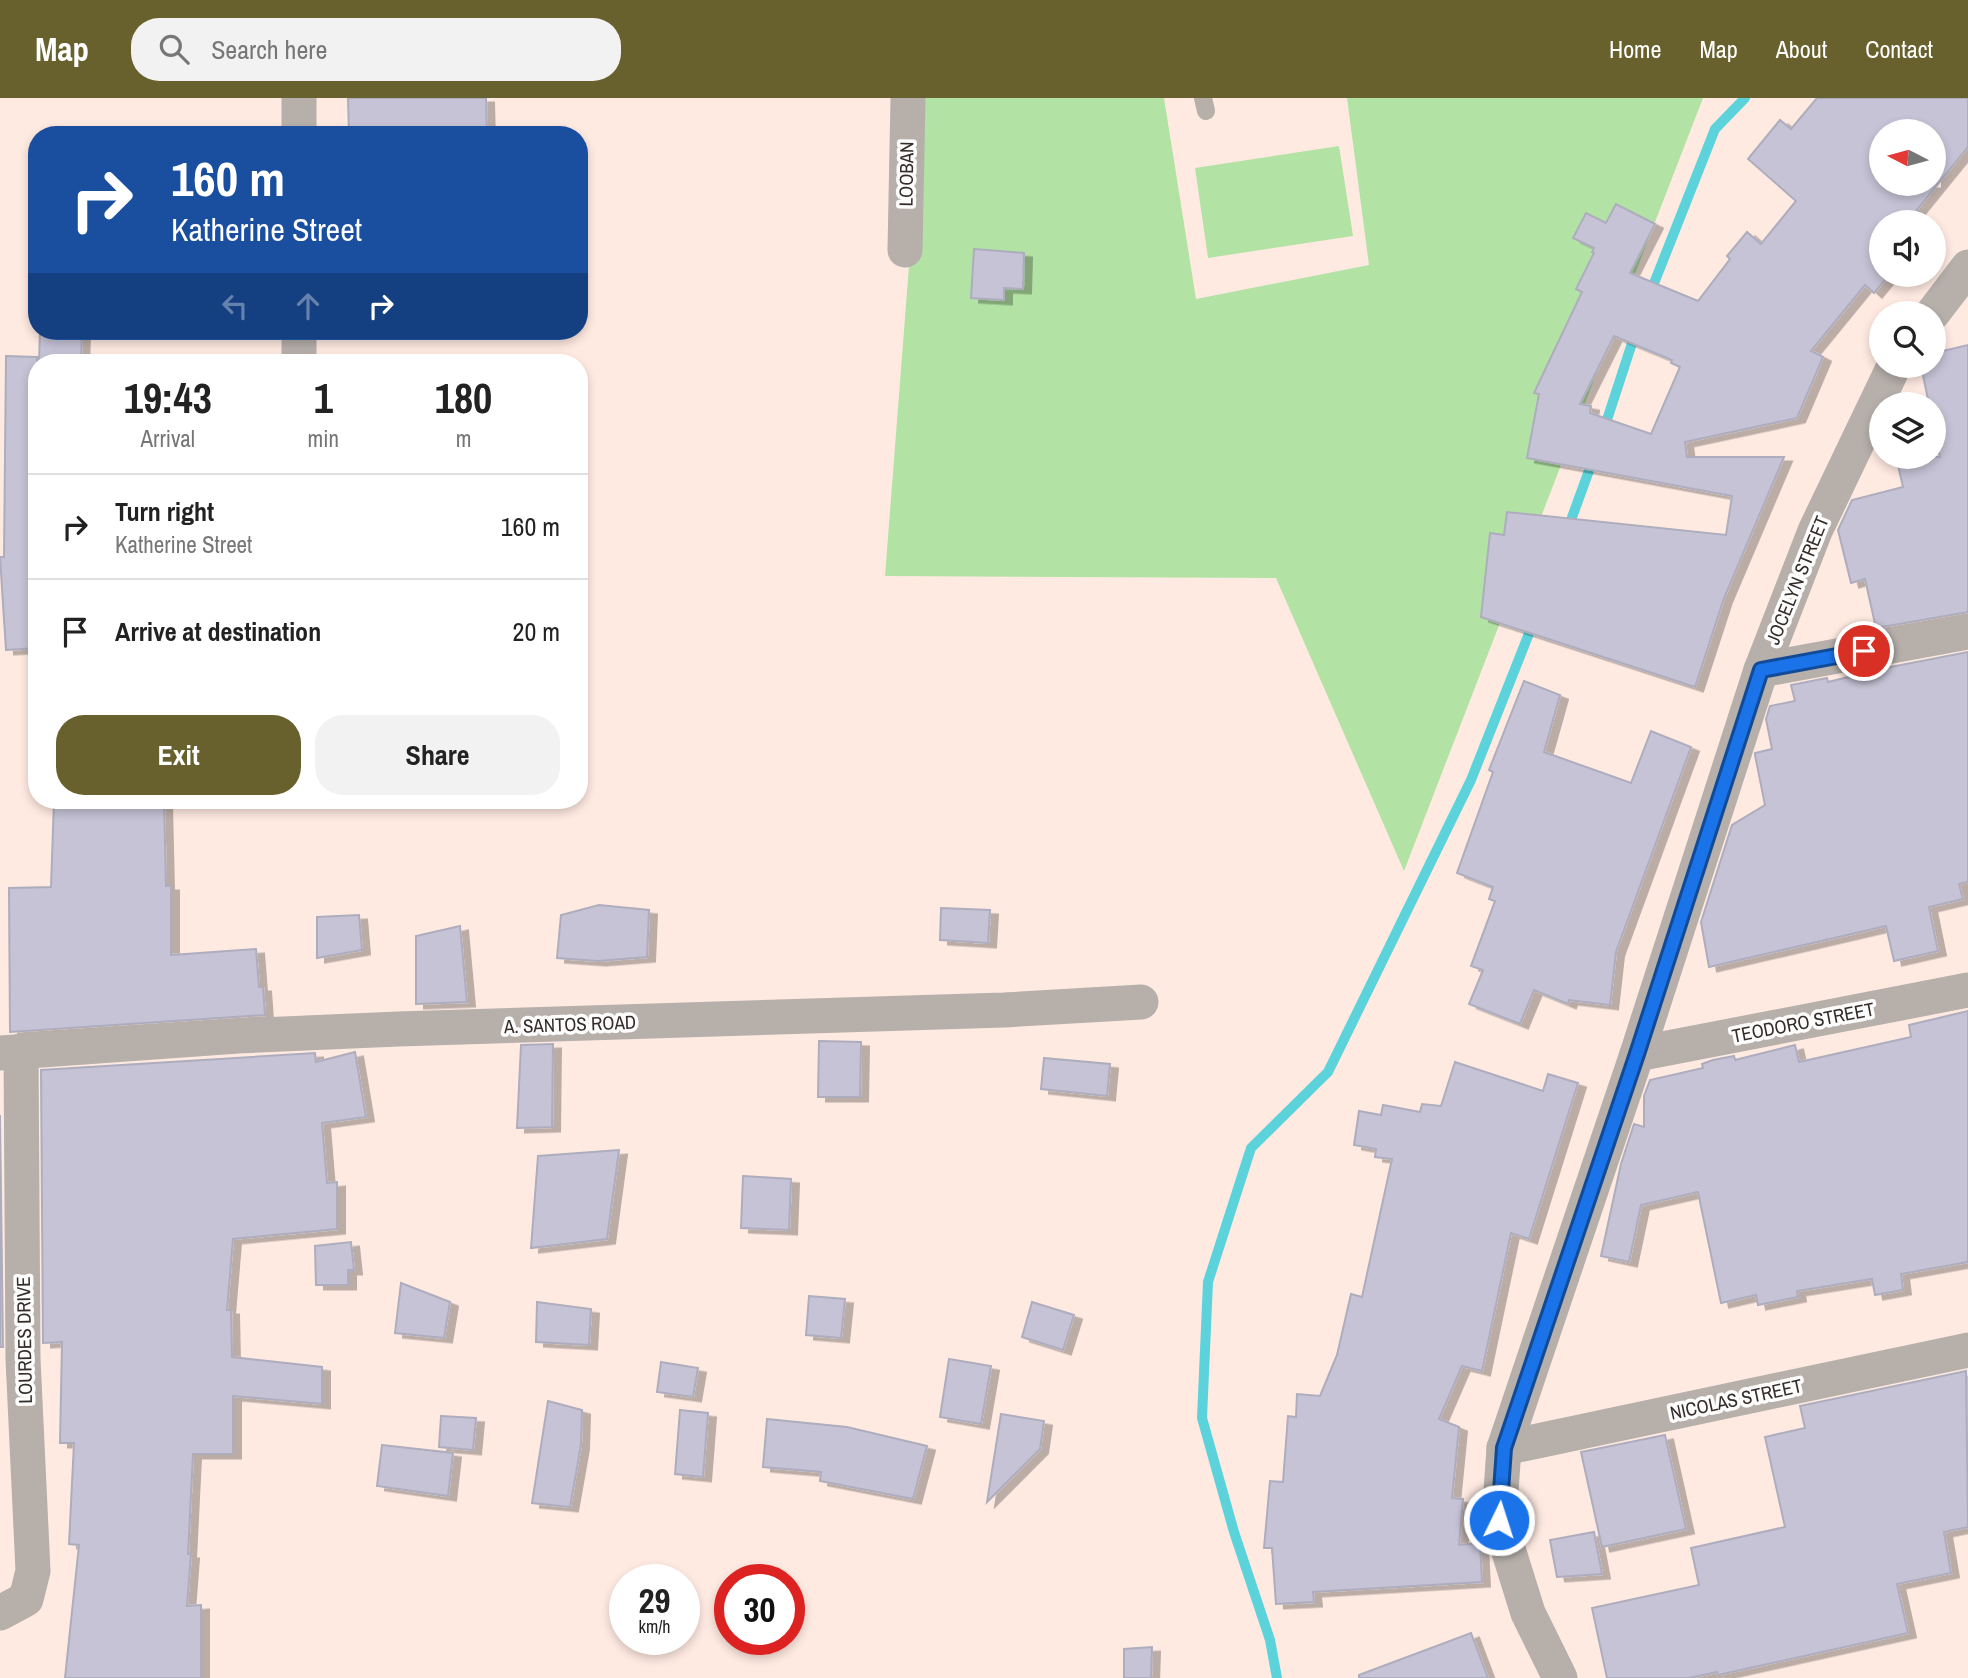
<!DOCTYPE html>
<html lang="en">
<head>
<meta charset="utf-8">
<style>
  :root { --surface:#fff; --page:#f2f2f2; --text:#222; --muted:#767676; --line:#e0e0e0; --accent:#68612d }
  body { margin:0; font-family:"Archivo Narrow",sans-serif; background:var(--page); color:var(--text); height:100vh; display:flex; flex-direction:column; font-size:26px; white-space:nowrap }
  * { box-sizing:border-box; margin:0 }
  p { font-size:23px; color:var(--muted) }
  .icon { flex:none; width:38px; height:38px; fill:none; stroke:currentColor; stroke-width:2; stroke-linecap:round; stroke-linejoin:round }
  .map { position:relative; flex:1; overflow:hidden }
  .sheet { position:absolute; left:28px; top:256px; width:560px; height:455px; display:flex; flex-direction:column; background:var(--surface); border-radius:28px; box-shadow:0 4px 10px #0003 }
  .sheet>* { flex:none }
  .top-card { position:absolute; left:28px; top:28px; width:560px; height:214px; border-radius:28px; box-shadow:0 4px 10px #0003; background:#1a4fa0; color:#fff; overflow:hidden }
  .needle { width:46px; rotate:276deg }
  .tools { position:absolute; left:1869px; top:21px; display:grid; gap:14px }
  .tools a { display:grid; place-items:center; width:77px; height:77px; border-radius:50%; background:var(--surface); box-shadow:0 4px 10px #0003; font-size:35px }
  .speed { position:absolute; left:609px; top:1466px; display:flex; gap:14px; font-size:35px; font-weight:700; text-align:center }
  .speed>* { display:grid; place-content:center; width:91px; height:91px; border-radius:50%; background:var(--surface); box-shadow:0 4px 10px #0003; line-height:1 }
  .speed small { font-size:18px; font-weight:400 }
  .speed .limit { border:10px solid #d22; background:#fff; color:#111 }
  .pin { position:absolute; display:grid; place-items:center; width:60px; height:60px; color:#fff; margin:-30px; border:4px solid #fff; border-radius:50%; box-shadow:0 2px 7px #0007 }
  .me { position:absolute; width:77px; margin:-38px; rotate:4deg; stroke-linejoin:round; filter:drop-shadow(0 0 5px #0008) }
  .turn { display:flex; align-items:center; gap:24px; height:147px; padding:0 28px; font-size:32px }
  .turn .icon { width:91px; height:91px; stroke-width:2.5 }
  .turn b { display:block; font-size:49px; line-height:60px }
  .lanes { display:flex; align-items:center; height:66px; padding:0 28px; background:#0003; justify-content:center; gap:35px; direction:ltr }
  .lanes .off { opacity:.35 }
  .eta { display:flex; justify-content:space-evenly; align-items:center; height:119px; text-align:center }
  .eta b { font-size:42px; font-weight:700; line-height:49px }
  .cta { display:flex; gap:14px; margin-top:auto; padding:14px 28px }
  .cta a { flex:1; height:80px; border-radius:28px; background:var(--accent); color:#fff; font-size:28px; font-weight:700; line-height:80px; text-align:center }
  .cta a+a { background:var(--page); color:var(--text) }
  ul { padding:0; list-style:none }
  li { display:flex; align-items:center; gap:21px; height:105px; padding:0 28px; border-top:2px solid var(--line) }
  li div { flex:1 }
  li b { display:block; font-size:26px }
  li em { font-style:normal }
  header { display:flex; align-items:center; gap:42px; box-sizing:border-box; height:98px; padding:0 35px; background:var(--accent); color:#fff }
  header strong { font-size:33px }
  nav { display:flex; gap:38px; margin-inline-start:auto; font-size:24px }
  .search { width:490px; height:63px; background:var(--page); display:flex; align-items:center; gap:18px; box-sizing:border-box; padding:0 24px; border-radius:28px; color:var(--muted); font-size:26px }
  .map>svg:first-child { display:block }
</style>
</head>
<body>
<header>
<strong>Map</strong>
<div class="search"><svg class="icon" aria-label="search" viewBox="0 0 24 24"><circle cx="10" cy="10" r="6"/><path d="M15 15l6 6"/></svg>Search here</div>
<nav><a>Home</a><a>Map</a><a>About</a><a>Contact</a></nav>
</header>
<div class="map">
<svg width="1968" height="1580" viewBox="0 0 1968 1580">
  <defs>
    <filter id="shadow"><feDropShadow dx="8" dy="4.5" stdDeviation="0" flood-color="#0004"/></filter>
  </defs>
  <rect width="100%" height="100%" fill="#ffeae2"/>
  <g fill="#b2e2a4">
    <path d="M922 0H1164L1196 201 1369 167 1347 0H1703L1404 773 1276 480 885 478Z"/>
    <path d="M1339 48 1353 138 1208 160 1195 70Z"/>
  </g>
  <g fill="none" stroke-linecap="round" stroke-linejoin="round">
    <g stroke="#5cd3db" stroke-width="10">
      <path d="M1649 198 1715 31 1745 0"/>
      <path d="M1603 334 1636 233"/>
      <path d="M1567 433 1594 359"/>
      <path d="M1277 1580 1270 1542 1234 1434 1202 1320 1208 1184 1251 1050 1328 974 1471 682 1534 523"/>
    </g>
  </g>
  <g fill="#c5c3d5" stroke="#aeadbe" stroke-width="2" fill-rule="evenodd" filter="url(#shadow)">
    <path d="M348 0H486L487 37H349Z"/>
    <path d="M1817 0H1968V49L1907 124H1881V177H1889L1874 195 1865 187 1811 253 1823 259 1797 320 1685 344 1687 359H1784L1724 500 1695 589 1481 519 1490 435 1504 437 1507 414 1726 437 1732 398 1527 360 1539 296 1534 295 1582 194 1576 191 1594 155 1592 154 1594 150 1573 140 1586 115 1606 125 1616 106 1655 126 1630 175 1698 203 1730 161 1727 158 1747 134 1761 146 1796 103 1748 61 1780 22 1791 31ZM1881 33H1934V86H1881ZM1614 238 1672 262 1671 265 1680 269 1651 336 1590 315 1591 308 1580 306Z"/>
    <path d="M974 151 1024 155 1023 191 1004 190V202L971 200Z"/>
    <path d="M40 233H82L81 264H39Z"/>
    <path d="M1968 247V514L1876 530 1865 481 1851 485 1838 432 1852 402 1903 389 1896 359H1940L1934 329V306H1929L1921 268H1934V255Z"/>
    <path d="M6 258 37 259V550L6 552 0 459H4Z"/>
    <path d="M1968 554V784L1959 786 1963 801 1929 809 1938 853 1894 863 1886 828 1709 869 1701 824 1732 727 1765 707 1755 657V655L1772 651 1766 621 1770 608 1795 603 1791 587 1827 580 1828 584 1885 570Z"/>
    <path d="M1524 583 1560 597 1544 654 1631 685 1651 633 1691 649 1616 854 1610 907 1569 902 1568 906 1534 892 1520 926 1469 906 1483 872 1471 868 1495 803 1489 801 1493 789 1457 775 1493 674 1489 672Z"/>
    <path d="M54 702H164L166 788H171V857L256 851 259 889H263L265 917 10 934 9 790 51 789Z"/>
    <path d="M599 807 649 812 647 859 598 863 557 860 561 817Z"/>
    <path d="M941 810 990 812 988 845 940 842Z"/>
    <path d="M359 817 362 852 317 860V819Z"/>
    <path d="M460 828 467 904 416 906V838Z"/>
    <path d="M1968 913V1164L1901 1176 1903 1192 1875 1197 1872 1181 1797 1193 1798 1199 1758 1207 1756 1197 1721 1205 1698 1094 1641 1107 1629 1164 1601 1158 1621 1066 1634 1026 1644 1029V998L1650 982 1703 970 1702 966 1713 962 1734 958 1735 962 1795 947 1799 964 1911 939 1909 927Z"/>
    <path d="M819 943 861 944 860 999H818Z"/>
    <path d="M553 946 552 1029 517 1030 521 947Z"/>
    <path d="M355 954 366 1019 322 1025 327 1085 337 1084V1131L233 1141 227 1212H231L232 1259 322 1269V1306L233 1298V1356H193L188 1456H191L187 1508 201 1507V1580H65L79 1447 69 1446 74 1345H60L62 1244 43 1245 41 972 315 955 316 964Z"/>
    <path d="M1044 960 1110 966 1107 998 1041 991Z"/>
    <path d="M1455 964 1543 993 1548 976 1578 985 1529 1141 1511 1135 1482 1273 1462 1268 1439 1321 1459 1329 1452 1400 1463 1401 1459 1447 1480 1445 1482 1484 1313 1494 1314 1504 1276 1506 1272 1450H1264L1270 1383 1283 1384 1288 1318 1296 1319 1297 1296 1320 1298 1337 1257 1351 1196 1362 1199 1392 1061 1375 1059 1376 1051 1354 1047 1359 1013 1381 1017 1383 1007 1420 1014 1422 1006 1441 1008Z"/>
    <path d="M0 1017 3 1249H0Z"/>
    <path d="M619 1052 607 1141 531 1150 538 1058Z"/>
    <path d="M743 1078 791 1081 789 1132 741 1130Z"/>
    <path d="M351 1144 354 1172H348V1187H316L315 1148Z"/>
    <path d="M401 1185 450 1204 444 1240 395 1235Z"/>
    <path d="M809 1198 845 1201 841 1240 806 1237Z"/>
    <path d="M537 1204 591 1211 589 1247 536 1244Z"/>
    <path d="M1032 1204 1074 1217 1063 1252 1022 1239Z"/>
    <path d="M949 1261 991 1268 981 1326 940 1319Z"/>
    <path d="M661 1264 698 1270 693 1299 657 1294Z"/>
    <path d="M1966 1273 1968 1429 1944 1434 1951 1475 1897 1486 1908 1535 1718 1577 1717 1574 1689 1580H1607L1592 1510 1699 1487 1691 1450 1785 1429 1765 1339 1805 1330 1800 1308Z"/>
    <path d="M548 1303 582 1312 581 1347 570 1409 532 1405Z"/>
    <path d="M680 1312 708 1315 703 1379 675 1376Z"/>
    <path d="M1001 1316 1044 1323 1040 1351 987 1404Z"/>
    <path d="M441 1318 476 1320 473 1352 439 1349Z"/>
    <path d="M767 1321 847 1329 927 1348 913 1401 820 1383 821 1374 763 1369Z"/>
    <path d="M1665 1337 1686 1431 1602 1449 1581 1354Z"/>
    <path d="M382 1347 453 1355 448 1398 377 1388Z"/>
    <path d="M1594 1434 1602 1476 1557 1479 1550 1442Z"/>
    <path d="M1471 1535 1488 1580H1359V1577Z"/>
    <path d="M1152 1549 1151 1580H1124V1551Z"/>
  </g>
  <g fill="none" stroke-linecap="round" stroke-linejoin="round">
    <path stroke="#b6afaa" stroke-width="18" d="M1203 0 1206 13"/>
    <g stroke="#b6afaa" stroke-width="35">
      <path d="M299 37V0"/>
      <path d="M905 152 908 0"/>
      <path d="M1933 215 1968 169"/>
      <path d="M299 233V264"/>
      <path d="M1761 572 1968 534"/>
      <path d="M0 955 238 938 398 931 1004 912 1141 904"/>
      <path d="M1637 956 1968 892"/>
      <path d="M1504 1350 1968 1252"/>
      <path d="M0 1515 26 1501 33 1473 23 1261 21 953"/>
      <path d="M1560 1580 1528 1515 1499 1422 1504 1350 1637 956 1761 572 1815 433 1894 268"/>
    </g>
  </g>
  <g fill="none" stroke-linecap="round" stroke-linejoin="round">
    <g stroke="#114b97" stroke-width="18">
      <path id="route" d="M1499 1422 1504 1350 1637 956 1761 572 1864 553"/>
    </g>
    <use href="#route" stroke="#1a73e8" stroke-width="12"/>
  </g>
  <g text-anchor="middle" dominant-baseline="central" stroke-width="7" stroke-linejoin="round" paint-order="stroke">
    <g font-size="19" fill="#342c29" stroke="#fcfcfc">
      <text transform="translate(906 76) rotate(-89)">LOOBAN</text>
      <text transform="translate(1797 482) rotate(-68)">JOCELYN STREET</text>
      <text transform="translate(1803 924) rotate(-11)">TEODORO STREET</text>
      <text transform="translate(570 926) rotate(-2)">A. SANTOS ROAD</text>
      <text transform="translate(24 1242) rotate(-91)">LOURDES DRIVE</text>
      <text transform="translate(1736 1301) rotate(-12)">NICOLAS STREET</text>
    </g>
  </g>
</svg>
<div class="tools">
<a><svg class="needle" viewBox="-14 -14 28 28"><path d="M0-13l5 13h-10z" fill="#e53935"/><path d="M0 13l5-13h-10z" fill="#767676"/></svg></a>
<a><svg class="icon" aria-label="sound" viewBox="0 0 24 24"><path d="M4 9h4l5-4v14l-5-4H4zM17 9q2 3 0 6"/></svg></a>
<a><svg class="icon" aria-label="search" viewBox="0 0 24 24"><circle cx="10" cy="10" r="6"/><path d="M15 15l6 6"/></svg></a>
<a><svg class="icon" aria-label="layers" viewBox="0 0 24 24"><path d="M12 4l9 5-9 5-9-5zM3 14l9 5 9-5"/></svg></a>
</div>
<div class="speed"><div>29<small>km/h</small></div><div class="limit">30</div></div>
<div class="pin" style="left:1864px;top:553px;background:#d93025"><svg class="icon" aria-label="arrive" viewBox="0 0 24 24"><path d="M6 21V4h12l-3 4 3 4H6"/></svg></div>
<svg class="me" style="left:1499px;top:1422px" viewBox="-20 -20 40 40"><circle r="17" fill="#1a73e8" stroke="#fff" stroke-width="3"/><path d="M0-11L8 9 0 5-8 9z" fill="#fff"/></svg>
<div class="top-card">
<div class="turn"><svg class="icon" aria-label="right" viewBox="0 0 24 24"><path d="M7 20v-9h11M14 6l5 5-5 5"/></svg><div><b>160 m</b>Katherine Street</div></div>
<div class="lanes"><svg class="icon off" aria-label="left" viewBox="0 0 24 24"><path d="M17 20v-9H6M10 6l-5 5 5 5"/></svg><svg class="icon off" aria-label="ahead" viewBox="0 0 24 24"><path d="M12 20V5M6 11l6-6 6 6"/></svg><svg class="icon" aria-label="right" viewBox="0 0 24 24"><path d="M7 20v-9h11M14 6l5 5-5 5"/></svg></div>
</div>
<section class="sheet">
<div class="eta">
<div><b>19:43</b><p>Arrival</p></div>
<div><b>1</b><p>min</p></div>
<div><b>180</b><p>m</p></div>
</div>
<ul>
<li><svg class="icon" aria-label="right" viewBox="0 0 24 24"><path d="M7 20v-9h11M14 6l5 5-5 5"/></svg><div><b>Turn right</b><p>Katherine Street</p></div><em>160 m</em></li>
<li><svg class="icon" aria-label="arrive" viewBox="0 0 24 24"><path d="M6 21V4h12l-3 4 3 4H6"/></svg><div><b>Arrive at destination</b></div><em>20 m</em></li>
</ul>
<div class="cta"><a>Exit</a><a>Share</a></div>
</section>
</div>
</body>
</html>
